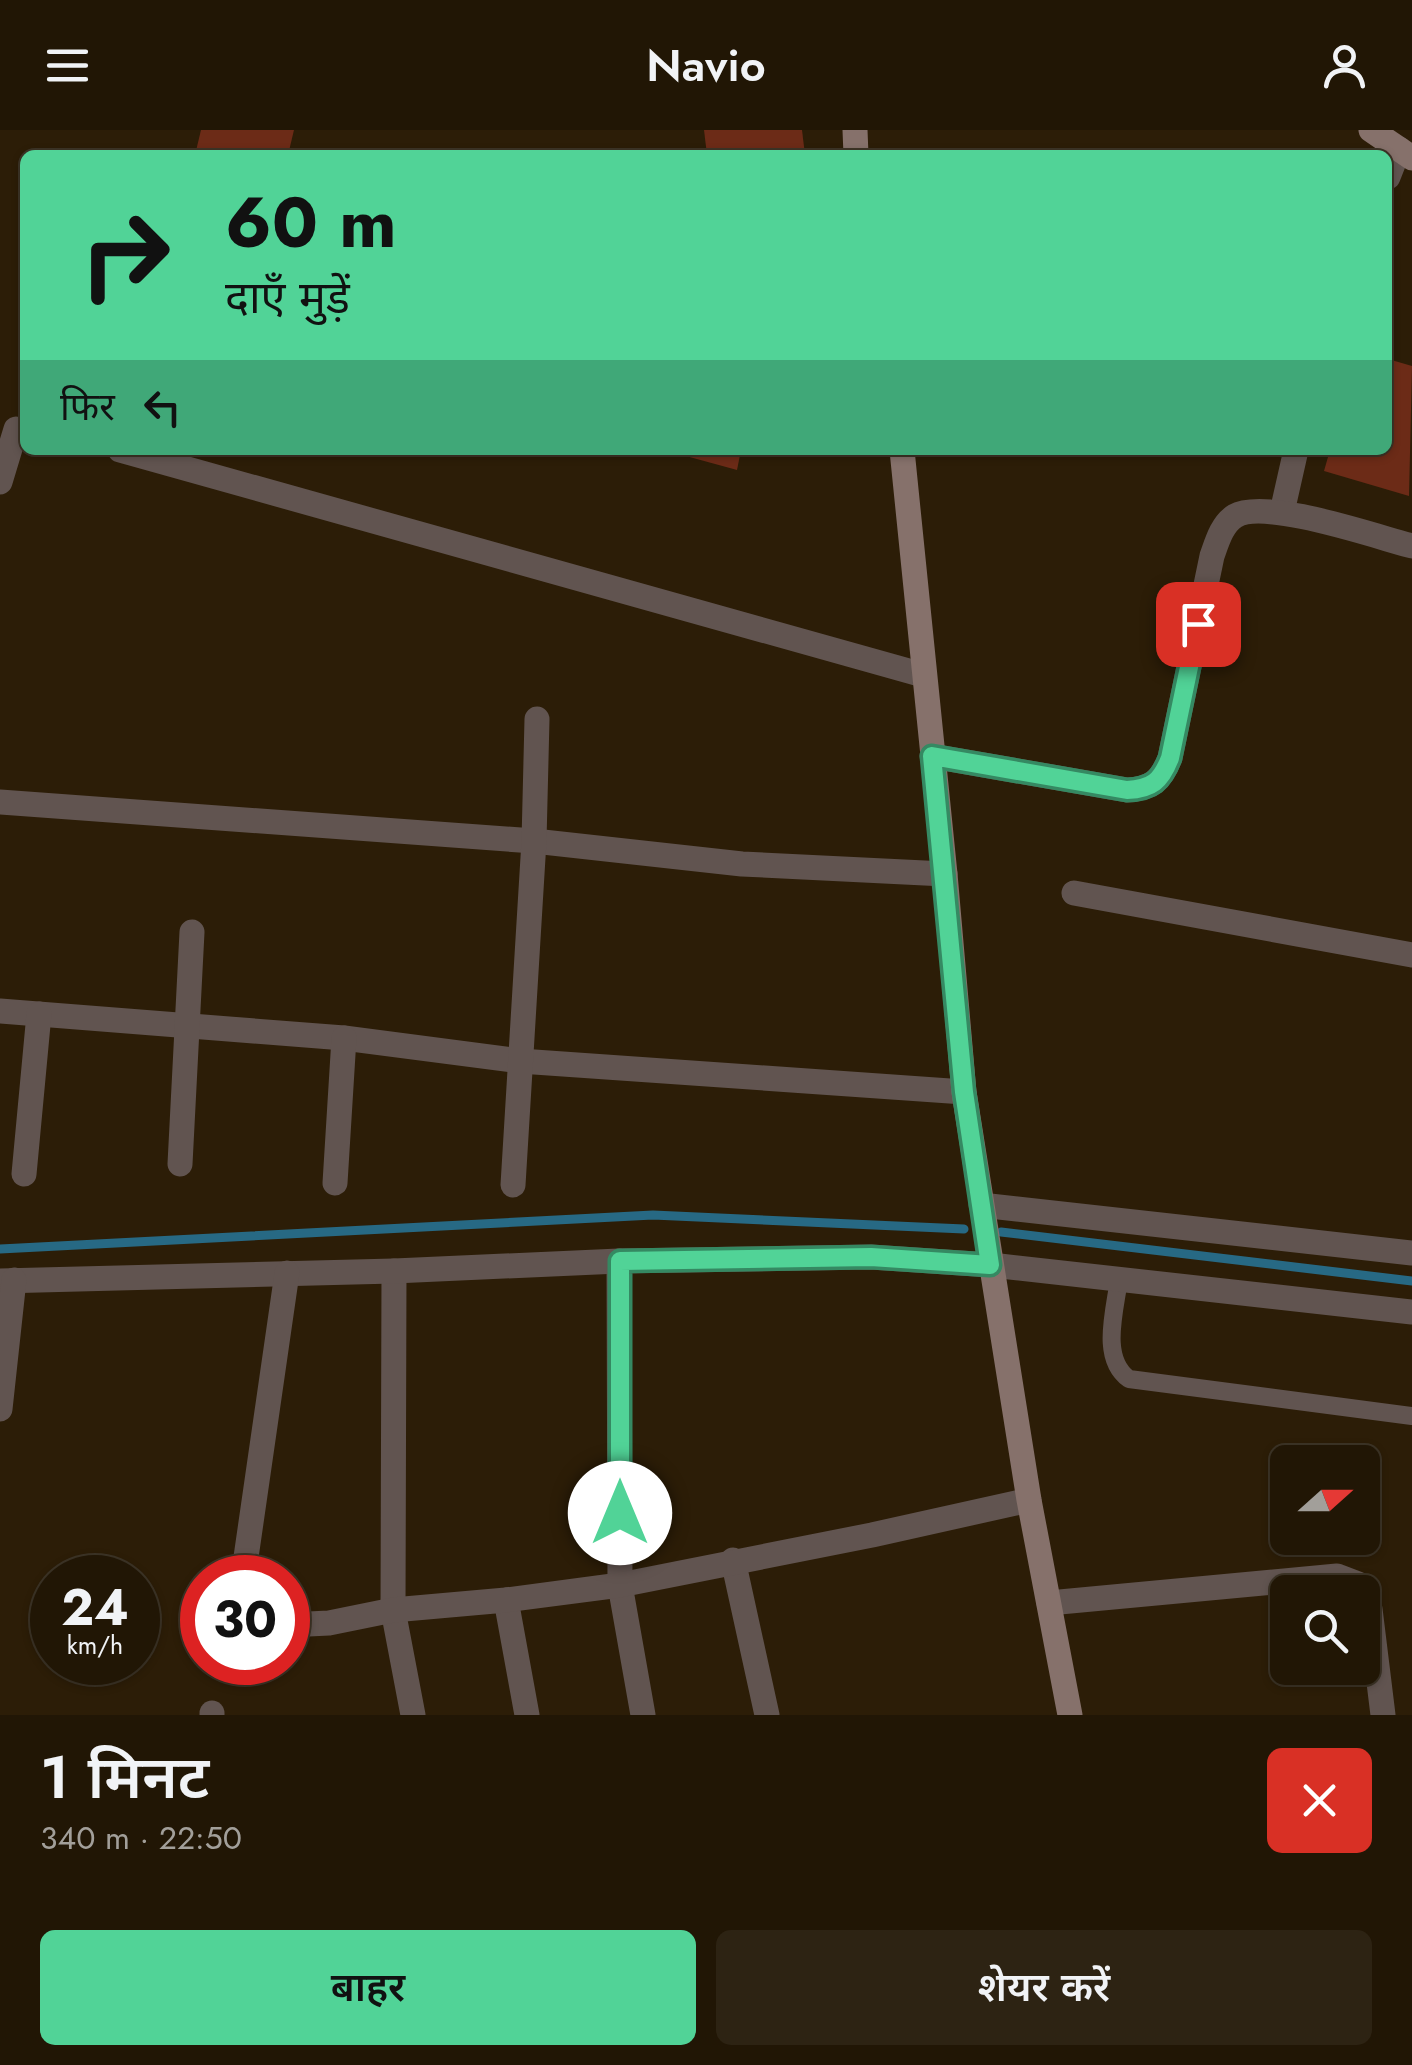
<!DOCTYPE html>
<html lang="hi">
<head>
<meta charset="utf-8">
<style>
  :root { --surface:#211605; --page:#2d2313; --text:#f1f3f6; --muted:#a29f9a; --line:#3e3527; --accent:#51d397 }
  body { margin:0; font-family:Jost,"Noto Sans Devanagari",sans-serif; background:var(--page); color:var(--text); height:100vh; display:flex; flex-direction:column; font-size:38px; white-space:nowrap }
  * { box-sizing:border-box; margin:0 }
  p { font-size:32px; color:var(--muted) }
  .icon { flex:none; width:55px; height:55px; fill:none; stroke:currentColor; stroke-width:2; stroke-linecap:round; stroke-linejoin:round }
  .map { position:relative; height:1585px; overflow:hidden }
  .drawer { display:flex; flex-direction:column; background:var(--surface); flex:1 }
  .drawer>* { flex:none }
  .guide { position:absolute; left:20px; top:20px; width:1372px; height:305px; border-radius:15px; box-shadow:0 2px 8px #0004,0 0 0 2px var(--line); background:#51d397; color:#111; overflow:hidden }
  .needle { width:65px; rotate:69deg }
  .buttons { position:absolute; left:1270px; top:1315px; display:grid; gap:20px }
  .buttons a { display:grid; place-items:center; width:110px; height:110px; border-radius:15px; background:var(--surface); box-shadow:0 2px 8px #0004,0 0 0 2px var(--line); font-size:50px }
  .speed { position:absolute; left:30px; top:1425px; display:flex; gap:20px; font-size:50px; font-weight:700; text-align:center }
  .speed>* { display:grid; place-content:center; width:130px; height:130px; border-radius:50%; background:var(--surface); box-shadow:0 2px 8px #0004,0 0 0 2px var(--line); line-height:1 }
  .speed small { font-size:25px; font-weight:400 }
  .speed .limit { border:15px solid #d22; background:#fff; color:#111 }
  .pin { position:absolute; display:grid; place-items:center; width:85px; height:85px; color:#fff; margin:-42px; border-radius:20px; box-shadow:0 5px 15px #0006 }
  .me { position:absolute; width:110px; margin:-55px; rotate:0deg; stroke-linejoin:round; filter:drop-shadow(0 0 8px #0008) }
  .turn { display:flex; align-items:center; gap:35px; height:210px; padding:0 40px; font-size:45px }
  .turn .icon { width:130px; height:130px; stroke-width:2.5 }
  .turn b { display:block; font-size:70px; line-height:85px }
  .then { display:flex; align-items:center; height:95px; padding:0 40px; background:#0003; gap:20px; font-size:38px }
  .round { display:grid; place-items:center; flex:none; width:105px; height:105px; border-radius:15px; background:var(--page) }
  .headline { display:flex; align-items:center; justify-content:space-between; height:170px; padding:0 40px }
  h1 { font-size:60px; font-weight:600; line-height:75px }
  .action { display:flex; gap:20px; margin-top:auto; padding:20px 40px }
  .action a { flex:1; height:115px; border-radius:15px; background:var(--accent); color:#111; font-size:40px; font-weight:600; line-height:115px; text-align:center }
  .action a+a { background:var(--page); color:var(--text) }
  header { display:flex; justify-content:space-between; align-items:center; height:130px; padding:0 40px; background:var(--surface); font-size:45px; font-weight:600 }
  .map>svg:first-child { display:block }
</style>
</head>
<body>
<header><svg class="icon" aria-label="menu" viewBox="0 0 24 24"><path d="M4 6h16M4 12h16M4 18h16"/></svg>Navio<svg class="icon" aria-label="person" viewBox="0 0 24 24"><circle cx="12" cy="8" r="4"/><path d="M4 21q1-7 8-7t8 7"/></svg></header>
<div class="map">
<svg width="1412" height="1585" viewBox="0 0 1412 1585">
  <rect width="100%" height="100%" fill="#2c1d07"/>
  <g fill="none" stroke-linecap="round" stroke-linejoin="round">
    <g stroke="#276984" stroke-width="9">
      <path d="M1001 1102 1412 1151"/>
      <path d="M0 1119 653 1085 964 1099"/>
    </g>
  </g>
  <g fill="#6c2b17">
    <path d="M201 0H294L288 25H195Z"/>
    <path d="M704 0H802L805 25H707Z"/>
    <path d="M1388 229 1412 236 1409 366 1324 341 1330 320H1388Z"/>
    <path d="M664 320H741L737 340Z"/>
  </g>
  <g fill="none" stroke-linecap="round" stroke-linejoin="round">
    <path stroke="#615450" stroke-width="18" d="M1119 1149C1115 1181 1100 1228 1129 1249L1412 1286"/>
    <g stroke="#615450" stroke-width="25">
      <path d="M1388 47 1399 19"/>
      <path d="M120 320 923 545"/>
      <path d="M0 352 16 299"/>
      <path d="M1282 382 1296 320"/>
      <path d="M932 626 1127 660C1151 659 1161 651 1170 628L1212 426C1217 412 1222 394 1235 386 1265 368 1377 407 1412 416"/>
      <path d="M0 672 534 711 742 734 945 744"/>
      <path d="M1074 763 1412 825"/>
      <path d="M0 881 344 908 520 931 964 962"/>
      <path d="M180 1034 192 802"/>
      <path d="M24 1044 39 884"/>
      <path d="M335 1053 344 908"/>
      <path d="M513 1055 534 711 537 589"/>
      <path d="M981 1075 1412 1123"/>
      <path d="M619 1131 620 1455 643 1585"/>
      <path d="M394 1141 393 1480 413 1585"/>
      <path d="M0 1151 394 1141 619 1131 871 1127 991 1135 1412 1182"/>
      <path d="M0 1279 14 1150"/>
      <path d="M733 1430 767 1585"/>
      <path d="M243 1448 287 1143"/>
      <path d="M1362 1464 1370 1479 1383 1585"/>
      <path d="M506 1470 527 1585"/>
      <path d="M1049 1473 1337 1446 1358 1454 1362 1462"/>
      <path d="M288 1495 329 1493 393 1480 506 1470 620 1455 872 1405 1029 1370"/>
      <path d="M212 1583V1585"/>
    </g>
    <g stroke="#86716b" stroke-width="25">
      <path d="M855 0 856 25"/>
      <path d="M1371 0 1412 28"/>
      <path d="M902 320 945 744 964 962 1029 1370 1070 1585"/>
    </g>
  </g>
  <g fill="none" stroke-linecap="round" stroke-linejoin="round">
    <g stroke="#358962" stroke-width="25">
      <path id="route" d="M620 1383V1131L871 1127 990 1135 964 962 932 626 1127 660C1152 659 1161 651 1170 628L1198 494"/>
    </g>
    <use href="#route" stroke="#51d397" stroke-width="18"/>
  </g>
</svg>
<div class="buttons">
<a><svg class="needle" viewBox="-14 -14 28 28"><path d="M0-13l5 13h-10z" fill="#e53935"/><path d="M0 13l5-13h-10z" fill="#a29f9a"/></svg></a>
<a><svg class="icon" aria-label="search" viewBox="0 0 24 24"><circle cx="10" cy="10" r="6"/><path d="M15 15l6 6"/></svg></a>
</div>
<div class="speed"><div>24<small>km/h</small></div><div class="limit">30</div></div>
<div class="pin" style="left:1198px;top:494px;background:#d93025"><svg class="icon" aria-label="arrive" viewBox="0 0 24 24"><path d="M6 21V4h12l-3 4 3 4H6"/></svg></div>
<svg class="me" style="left:620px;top:1383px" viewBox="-20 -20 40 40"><circle r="19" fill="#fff"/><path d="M0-13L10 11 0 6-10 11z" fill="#51d397"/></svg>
<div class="guide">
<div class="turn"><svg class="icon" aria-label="right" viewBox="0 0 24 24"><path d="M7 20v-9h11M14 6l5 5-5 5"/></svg><div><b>60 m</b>दाएँ मुड़ें</div></div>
<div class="then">फिर<svg class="icon" aria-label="left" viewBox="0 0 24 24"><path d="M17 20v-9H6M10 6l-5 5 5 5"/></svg></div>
</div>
</div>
<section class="drawer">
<div class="headline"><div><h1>1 मिनट</h1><p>340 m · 22:50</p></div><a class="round" style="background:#d93025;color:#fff"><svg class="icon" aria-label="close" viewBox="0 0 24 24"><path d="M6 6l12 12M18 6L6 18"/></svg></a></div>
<div class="action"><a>बाहर</a><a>शेयर करें</a></div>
</section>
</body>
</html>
